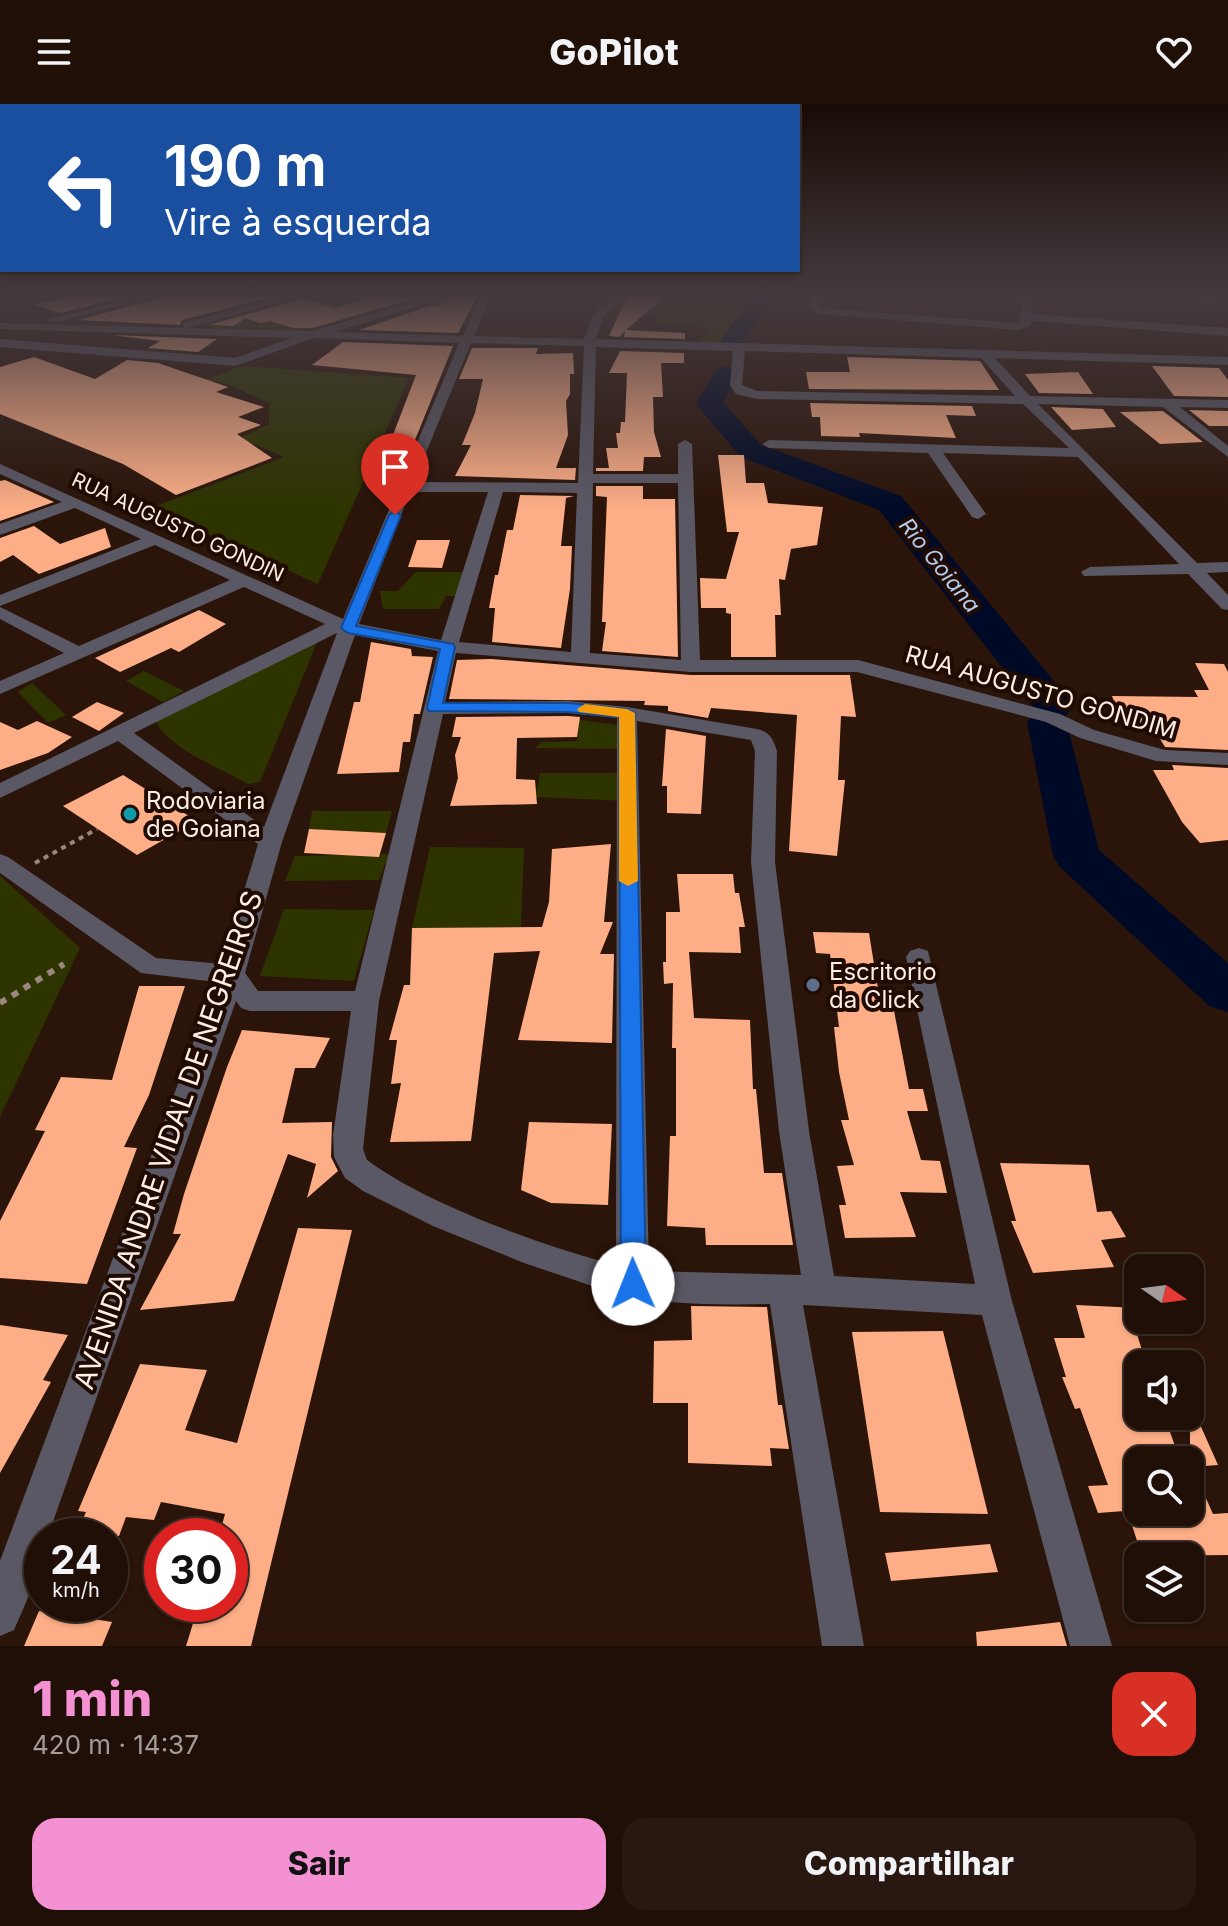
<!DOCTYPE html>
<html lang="pt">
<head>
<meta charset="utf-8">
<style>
  :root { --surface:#200f07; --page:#281811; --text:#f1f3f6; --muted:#a29c9b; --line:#3d2f28; --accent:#f491d3 }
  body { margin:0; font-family:Inter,sans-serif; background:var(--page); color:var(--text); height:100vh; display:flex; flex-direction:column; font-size:30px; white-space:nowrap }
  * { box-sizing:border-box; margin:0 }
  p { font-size:26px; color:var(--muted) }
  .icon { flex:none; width:44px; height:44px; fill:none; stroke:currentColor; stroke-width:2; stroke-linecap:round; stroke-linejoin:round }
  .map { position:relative; height:1542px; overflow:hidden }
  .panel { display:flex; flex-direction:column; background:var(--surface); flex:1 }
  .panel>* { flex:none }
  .top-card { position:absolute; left:0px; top:0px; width:800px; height:168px; box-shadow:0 2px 6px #0004,0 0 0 2px var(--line); background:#1a4fa0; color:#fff; overflow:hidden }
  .needle { width:52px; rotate:104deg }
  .buttons { position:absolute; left:1124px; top:1150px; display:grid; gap:16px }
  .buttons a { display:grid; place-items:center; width:80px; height:80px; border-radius:16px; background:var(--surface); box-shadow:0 2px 6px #0004,0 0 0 2px var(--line); font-size:40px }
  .speed { position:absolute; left:24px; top:1414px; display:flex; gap:16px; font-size:40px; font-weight:700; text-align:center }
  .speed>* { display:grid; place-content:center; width:104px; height:104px; border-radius:50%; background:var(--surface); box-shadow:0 2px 6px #0004,0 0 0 2px var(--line); line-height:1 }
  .speed small { font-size:20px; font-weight:400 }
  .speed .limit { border:12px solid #d22; background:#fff; color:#111 }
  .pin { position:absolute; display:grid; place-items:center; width:68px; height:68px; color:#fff; margin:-82px -34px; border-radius:50% 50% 50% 0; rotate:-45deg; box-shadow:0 0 8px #0007 }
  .pin .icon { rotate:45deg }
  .me { position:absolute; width:88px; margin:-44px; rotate:359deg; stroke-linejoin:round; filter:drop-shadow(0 0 6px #0008) }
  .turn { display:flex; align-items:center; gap:28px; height:168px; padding:0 32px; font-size:36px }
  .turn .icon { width:104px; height:104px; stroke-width:2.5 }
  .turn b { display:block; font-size:56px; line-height:68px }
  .round { display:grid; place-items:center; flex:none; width:84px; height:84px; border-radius:24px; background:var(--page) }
  .summary { display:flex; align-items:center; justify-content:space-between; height:136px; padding:0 32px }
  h1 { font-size:48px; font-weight:800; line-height:60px; color:var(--accent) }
  .cta { display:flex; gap:16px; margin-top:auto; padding:16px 32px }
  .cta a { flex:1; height:92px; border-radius:24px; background:var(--accent); color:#111; font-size:32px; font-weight:800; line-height:92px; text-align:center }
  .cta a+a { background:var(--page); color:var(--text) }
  header { display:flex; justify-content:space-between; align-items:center; height:104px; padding:0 32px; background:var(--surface); font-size:36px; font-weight:800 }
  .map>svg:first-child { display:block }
</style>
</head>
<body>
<header><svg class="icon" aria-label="menu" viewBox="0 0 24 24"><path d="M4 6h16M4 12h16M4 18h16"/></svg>GoPilot<svg class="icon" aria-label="heart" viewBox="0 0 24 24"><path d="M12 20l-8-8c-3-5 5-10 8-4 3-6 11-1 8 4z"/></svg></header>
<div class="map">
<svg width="1228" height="1542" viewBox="0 0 1228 1542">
  <rect width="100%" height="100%" fill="#2b1409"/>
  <g fill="#2e3400">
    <path d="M314 190H439L309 226 216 225 203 221 290 197 311 203 320 201 300 194Z"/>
    <path d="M678 190H754L721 240 697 239 711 224 656 220 660 211 642 209 644 205Z"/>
    <path d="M243 262 409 274 318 480 151 404 284 353 240 334 269 320V299L225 279 204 276Z"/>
    <path d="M416 468H469L462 492H446L439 505H383L380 487H398Z"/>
    <path d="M318 536 260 678 248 680C222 665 163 642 155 614Z"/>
    <path d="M144 567 184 587 163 598 126 577Z"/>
    <path d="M32 579 66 611 48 619 18 588Z"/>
    <path d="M579 616 627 622 628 645 535 644 542 638 577 637Z"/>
    <path d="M540 669H628V697L536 693Z"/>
    <path d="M312 707H392L386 729 309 725Z"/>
    <path d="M430 743 524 744 521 823 412 824Z"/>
    <path d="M389 750 379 776 285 777 295 752Z"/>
    <path d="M0 772 80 844 0 1013Z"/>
    <path d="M284 805 374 806 354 877 260 872Z"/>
  </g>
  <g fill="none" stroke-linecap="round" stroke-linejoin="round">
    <g fill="#000a27" fill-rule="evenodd">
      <path d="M754 190H776L739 244H723L719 239Z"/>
      <path d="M726 262 735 265 739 270 723 298 761 341 901 392 1068 594 1074 603 1065 612 1099 746 1228 859V908L1209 902 1060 763 1053 752 1027 618 1037 608 879 406 741 353 700 305 696 299 717 265Z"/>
    </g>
  </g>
  <g fill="#fdae86">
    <path d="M85 190H136L60 209 34 200Z"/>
    <path d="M167 190H282L182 216 180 221 78 216 165 193Z"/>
    <path d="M381 190H430L312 224H293L270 217 261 219 245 214 234 222 209 221 303 195 335 204Z"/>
    <path d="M459 190H479L458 229 359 226 432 201 440 203V198Z"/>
    <path d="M628 190H667L626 226 685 229V235L624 233 625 227 619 233 609 232Z"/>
    <path d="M111 231 217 235 198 248 148 244 160 237Z"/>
    <path d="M343 238 453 242 415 336H391L416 271 312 261Z"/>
    <path d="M472 244H538L536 250 573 249 574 270H570V290L566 297 568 331 556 364H576L575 376 455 372 471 341H462L475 309 483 275H459Z"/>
    <path d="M620 247 684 249V259H661L663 293H653L654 328 661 353H644L643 367H596V364H609L606 344H618L616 329H620L621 318H625L627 269H609Z"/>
    <path d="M34 253 95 275 127 256 158 259 228 283 216 288 264 303 238 313 261 321 237 330 272 354 176 391 123 360 0 310V263Z"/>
    <path d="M847 253 980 257 999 286 809 285 806 268H850Z"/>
    <path d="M1152 262 1219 264 1228 276V293L1174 292Z"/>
    <path d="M1078 268 1093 290 1039 289 1025 270Z"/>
    <path d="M810 299 972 302 976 312 946 311 956 334 859 329 860 333 821 332 820 313H812Z"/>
    <path d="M1051 303 1103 305 1116 323 1072 326Z"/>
    <path d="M1189 306 1228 307V322H1209Z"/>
    <path d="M1163 307 1203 338 1160 340 1120 308Z"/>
    <path d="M718 351H744L746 379H764L768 399 823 403 817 441 791 445 785 476 779 475 781 511H775L776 553H731V510L726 509V504H701L700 474 726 475 739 428H727Z"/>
    <path d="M5 376 54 398 0 417V377Z"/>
    <path d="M596 382H643V395H675L678 553 602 547 606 518H602L607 393 596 392Z"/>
    <path d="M520 391 574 392 566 394 561 442H572L570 485 561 544 492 538 495 504H489L495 471H498L507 426H513Z"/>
    <path d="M34 422 60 440 105 424 111 443 39 470 13 451 0 458V434Z"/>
    <path d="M417 436H450L442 464 408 463Z"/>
    <path d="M199 506 226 520 179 548 171 544 120 568 95 554Z"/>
    <path d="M371 538 411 545 412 552 433 553 420 610H414L410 638H403L399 668 337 670 354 598H360Z"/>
    <path d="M491 555 691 571H850L856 613 841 612 838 676H845L837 752 789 747 797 611 711 604 708 614 668 607V602L644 601 645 597 449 595 457 556Z"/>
    <path d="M1195 559 1224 560 1228 568V646L1165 643 1154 625 1123 622 1112 592 1198 593 1194 586H1209Z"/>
    <path d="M97 598 124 609 99 627 72 613Z"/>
    <path d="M568 612 580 613 577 633 517 634 516 675 535 676 537 700 450 702 458 674 455 651 461 633H452L456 613Z"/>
    <path d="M37 617 72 633 48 649 0 666V618L18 626Z"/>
    <path d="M666 625 706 632 701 710 667 709V682H662Z"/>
    <path d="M1172 661 1228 664V736L1200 739 1182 718 1153 666H1174Z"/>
    <path d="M123 671 197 717 137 751 63 702Z"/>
    <path d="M309 725 386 729 379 753 304 749Z"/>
    <path d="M611 740 604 818H613L600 850H614L612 939 518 936 540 847 494 849 471 1037 390 1038 401 979 391 980 397 936H389L404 881H410L412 824 542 823 549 798 552 745Z"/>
    <path d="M677 770H733L735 789H739L745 823H739L741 849 689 848 694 914 750 916 753 985H756L764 1069H782L793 1141H706L705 1124 667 1122 670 1032H676V944H672L673 879 664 880 663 858H666V808H680Z"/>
    <path d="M813 828 869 829 879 891H891L909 985H923L928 1007H907L921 1056 940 1057 947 1089 900 1088 916 1133 845 1134 839 1101H846L837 1062 854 1061 841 1016H849L839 968 834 923H839L830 850 816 849Z"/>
    <path d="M139 882H185L149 991 124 1043 137 1044 87 1180 0 1174V1117L45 1027 35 1026 61 973 112 976Z"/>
    <path d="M242 926 330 934 315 964H295L282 1019 332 1018 331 1053 338 1067 307 1094 316 1060 288 1050 234 1197 140 1206 181 1130H173L184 1090 227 963Z"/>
    <path d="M529 1018 612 1020 608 1101 551 1099 521 1086Z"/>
    <path d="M1000 1059 1089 1061 1097 1108 1111 1107 1126 1133 1101 1136 1114 1163 1033 1169 1011 1117H1016Z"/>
    <path d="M298 1124 352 1126 251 1542H186L199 1500H230V1432H219L225 1410 161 1398 154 1416 126 1413 119 1432H75L86 1408 78 1407 140 1260 207 1266 185 1326 237 1339Z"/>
    <path d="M1076 1201 1138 1204V1216H1142L1145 1228 1136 1227 1146 1259H1138V1317L1165 1314 1180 1356H1138V1406L1098 1409 1088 1382 1108 1381 1080 1304 1075 1305 1062 1273H1066L1054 1234H1085Z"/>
    <path d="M691 1202 767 1203 778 1301H782L789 1345 770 1344 772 1362 688 1359V1299H653L654 1237 692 1236Z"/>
    <path d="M0 1221 68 1231 43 1276 51 1278 0 1369Z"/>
    <path d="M943 1227 988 1410 880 1408 852 1228Z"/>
    <path d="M1190 1298 1218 1361 1192 1363 1213 1410 1228 1409V1451L1142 1452 1129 1412 1190 1410Z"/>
    <path d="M990 1440 998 1468 891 1477 885 1449Z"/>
    <path d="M39 1507 75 1512 112 1518 102 1542H24Z"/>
    <path d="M1060 1518 1067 1542H977L976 1528Z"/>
  </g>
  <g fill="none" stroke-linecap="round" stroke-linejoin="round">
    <path stroke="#9b877e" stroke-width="4" stroke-dasharray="5 5" stroke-linecap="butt" d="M35 759 97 725"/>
    <path stroke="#9b877e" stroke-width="6" stroke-dasharray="7 7" stroke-linecap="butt" d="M0 899 64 860"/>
    <g fill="#5a5864" fill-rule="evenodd">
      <path d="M147 190H164L53 219 47 216Z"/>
      <path d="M293 190H309L189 224 312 227 440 190H456L335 228 463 232 482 190H492L474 232 584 235 592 212 614 190H625L603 213 596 235 1228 253V261L995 254 1030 292 1228 296V304L1180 303 1228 342V353L1163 303 1038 300 1197 459 1228 458V468L1207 469 1228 491V506L1222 505 1188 470 1084 472 1081 468 1090 463 1179 460 1078 353 943 349 986 410 978 415 972 413 928 349 769 344 762 340 769 336 1069 344 1023 300 757 295 736 290 730 281 733 247 596 243 593 370H678V340L685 336 692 340 700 556H858L1060 610 1094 626 1165 646 1228 649V661L1156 657 1080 634 1046 618 857 568H691L456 549 445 598 568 597 627 603 757 625C770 628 773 635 777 647L775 758 809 1027 834 1172 975 1180 906 853 910 847 919 844 928 847 1012 1197 1112 1542H1070L982 1211 803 1201 864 1542H822L770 1200C717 1201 664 1201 613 1189L524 1159 433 1122 363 1087 345 1074 334 1053 333 1031 351 907H250L241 904 236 897 48 1432H42C42 1464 27 1497 14 1526L0 1532V1457L216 878 141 869 0 769V750L8 753 156 854 222 860 258 740 118 637 0 694V679L325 520 244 483 0 590V577L64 549 0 515V503L79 542 230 476 155 441 0 502V491L141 435 75 404 0 431V420L62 398 0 370V360L343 515 459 239 313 234 236 262 0 243V235L235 254 292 234 0 225V219L184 224 183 219ZM471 239 584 242 578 379 414 378ZM745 247 981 254 1015 292 757 287 742 281ZM593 379H678L681 556 590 549ZM410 388H488L441 536 359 520ZM503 388 577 389 571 548 459 538ZM337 529 264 723 134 629ZM355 531 438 547 355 887H258L245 869 282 738ZM568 609 617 614 616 1161C543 1142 428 1101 367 1056L363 1045 379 897 443 610ZM637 617 751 636 755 647 751 758 779 1027 801 1171 649 1167Z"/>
      <path d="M816 190H826L820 202 823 204 1017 219 1020 218 1022 195 998 190H1033L1032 210 1228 224V232L1032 217 1030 222 1018 226 820 210 808 203Z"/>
      <path d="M1151 190H1202L1224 194 1219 197 1156 193Z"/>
    </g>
  </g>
  <linearGradient id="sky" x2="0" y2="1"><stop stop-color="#180b05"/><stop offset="0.47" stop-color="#443a3e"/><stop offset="1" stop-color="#443a3e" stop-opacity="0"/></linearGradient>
  <rect width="1228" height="406" fill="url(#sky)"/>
  <path fill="#1a73e8" stroke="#114b97" stroke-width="2" d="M395 407 401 411 356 522 453 540 455 543 443 599H568L627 605 635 609 646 1180 642 1188 633 1191 624 1188 621 1180 619 613 568 608 429 607 427 604 440 545 348 529 341 524 389 411Z"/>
  <path fill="#f59e0b" d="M585 600 627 605 635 609 638 777 628 782 619 777V613L579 608 577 605Z"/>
  <circle fill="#0f9aa8" stroke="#200b03" stroke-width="3" cx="130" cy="710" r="8"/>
  <circle fill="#5c6f8a" stroke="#200b03" stroke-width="3" cx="813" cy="881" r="8"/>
  <g text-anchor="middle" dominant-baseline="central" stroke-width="8" stroke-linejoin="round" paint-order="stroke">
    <g font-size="20" fill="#fdede5" stroke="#200b03">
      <text transform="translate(178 423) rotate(25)">RUA AUGUSTO GONDIN</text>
    </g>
    <g font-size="22" font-style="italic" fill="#b3ccee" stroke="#200b03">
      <text transform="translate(940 461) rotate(51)">Rio Goiana</text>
    </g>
    <g font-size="24" fill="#fdede5" stroke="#200b03">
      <text transform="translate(1041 588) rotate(16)">RUA AUGUSTO GONDIM</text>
    </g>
    <g font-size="24" fill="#fdede5" stroke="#200b03" text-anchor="start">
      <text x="146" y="696">Rodoviaria<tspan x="146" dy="28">de Goiana</tspan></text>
      <text x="829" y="867">Escritorio<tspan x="829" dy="28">da Click</tspan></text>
    </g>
    <g font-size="28" fill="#fdede5" stroke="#200b03">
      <text transform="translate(168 1036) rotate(-71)">AVENIDA ANDRE VIDAL DE NEGREIROS</text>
    </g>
  </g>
</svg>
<div class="buttons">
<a><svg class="needle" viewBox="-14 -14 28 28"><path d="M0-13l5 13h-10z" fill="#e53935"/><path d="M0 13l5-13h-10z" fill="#a29c9b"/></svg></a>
<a><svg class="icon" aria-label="sound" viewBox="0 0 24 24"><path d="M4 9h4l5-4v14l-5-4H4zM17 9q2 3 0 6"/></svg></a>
<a><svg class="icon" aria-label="search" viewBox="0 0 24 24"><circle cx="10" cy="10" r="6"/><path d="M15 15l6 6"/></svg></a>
<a><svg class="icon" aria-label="layers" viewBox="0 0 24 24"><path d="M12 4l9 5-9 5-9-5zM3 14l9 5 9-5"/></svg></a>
</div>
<div class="speed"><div>24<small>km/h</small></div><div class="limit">30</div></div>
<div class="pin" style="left:395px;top:411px;background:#d93025"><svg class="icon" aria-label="arrive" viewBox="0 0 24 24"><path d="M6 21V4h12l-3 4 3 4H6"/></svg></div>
<svg class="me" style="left:633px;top:1180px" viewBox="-20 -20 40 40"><circle r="19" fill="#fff"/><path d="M0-13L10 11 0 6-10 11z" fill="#1a73e8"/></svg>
<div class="top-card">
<div class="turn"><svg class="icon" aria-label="left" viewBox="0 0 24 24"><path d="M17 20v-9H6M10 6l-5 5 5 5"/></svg><div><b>190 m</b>Vire à esquerda</div></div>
</div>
</div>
<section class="panel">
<div class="summary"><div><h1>1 min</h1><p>420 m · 14:37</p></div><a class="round" style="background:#d93025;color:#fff"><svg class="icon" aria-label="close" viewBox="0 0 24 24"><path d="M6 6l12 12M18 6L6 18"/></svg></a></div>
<div class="cta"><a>Sair</a><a>Compartilhar</a></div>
</section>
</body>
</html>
